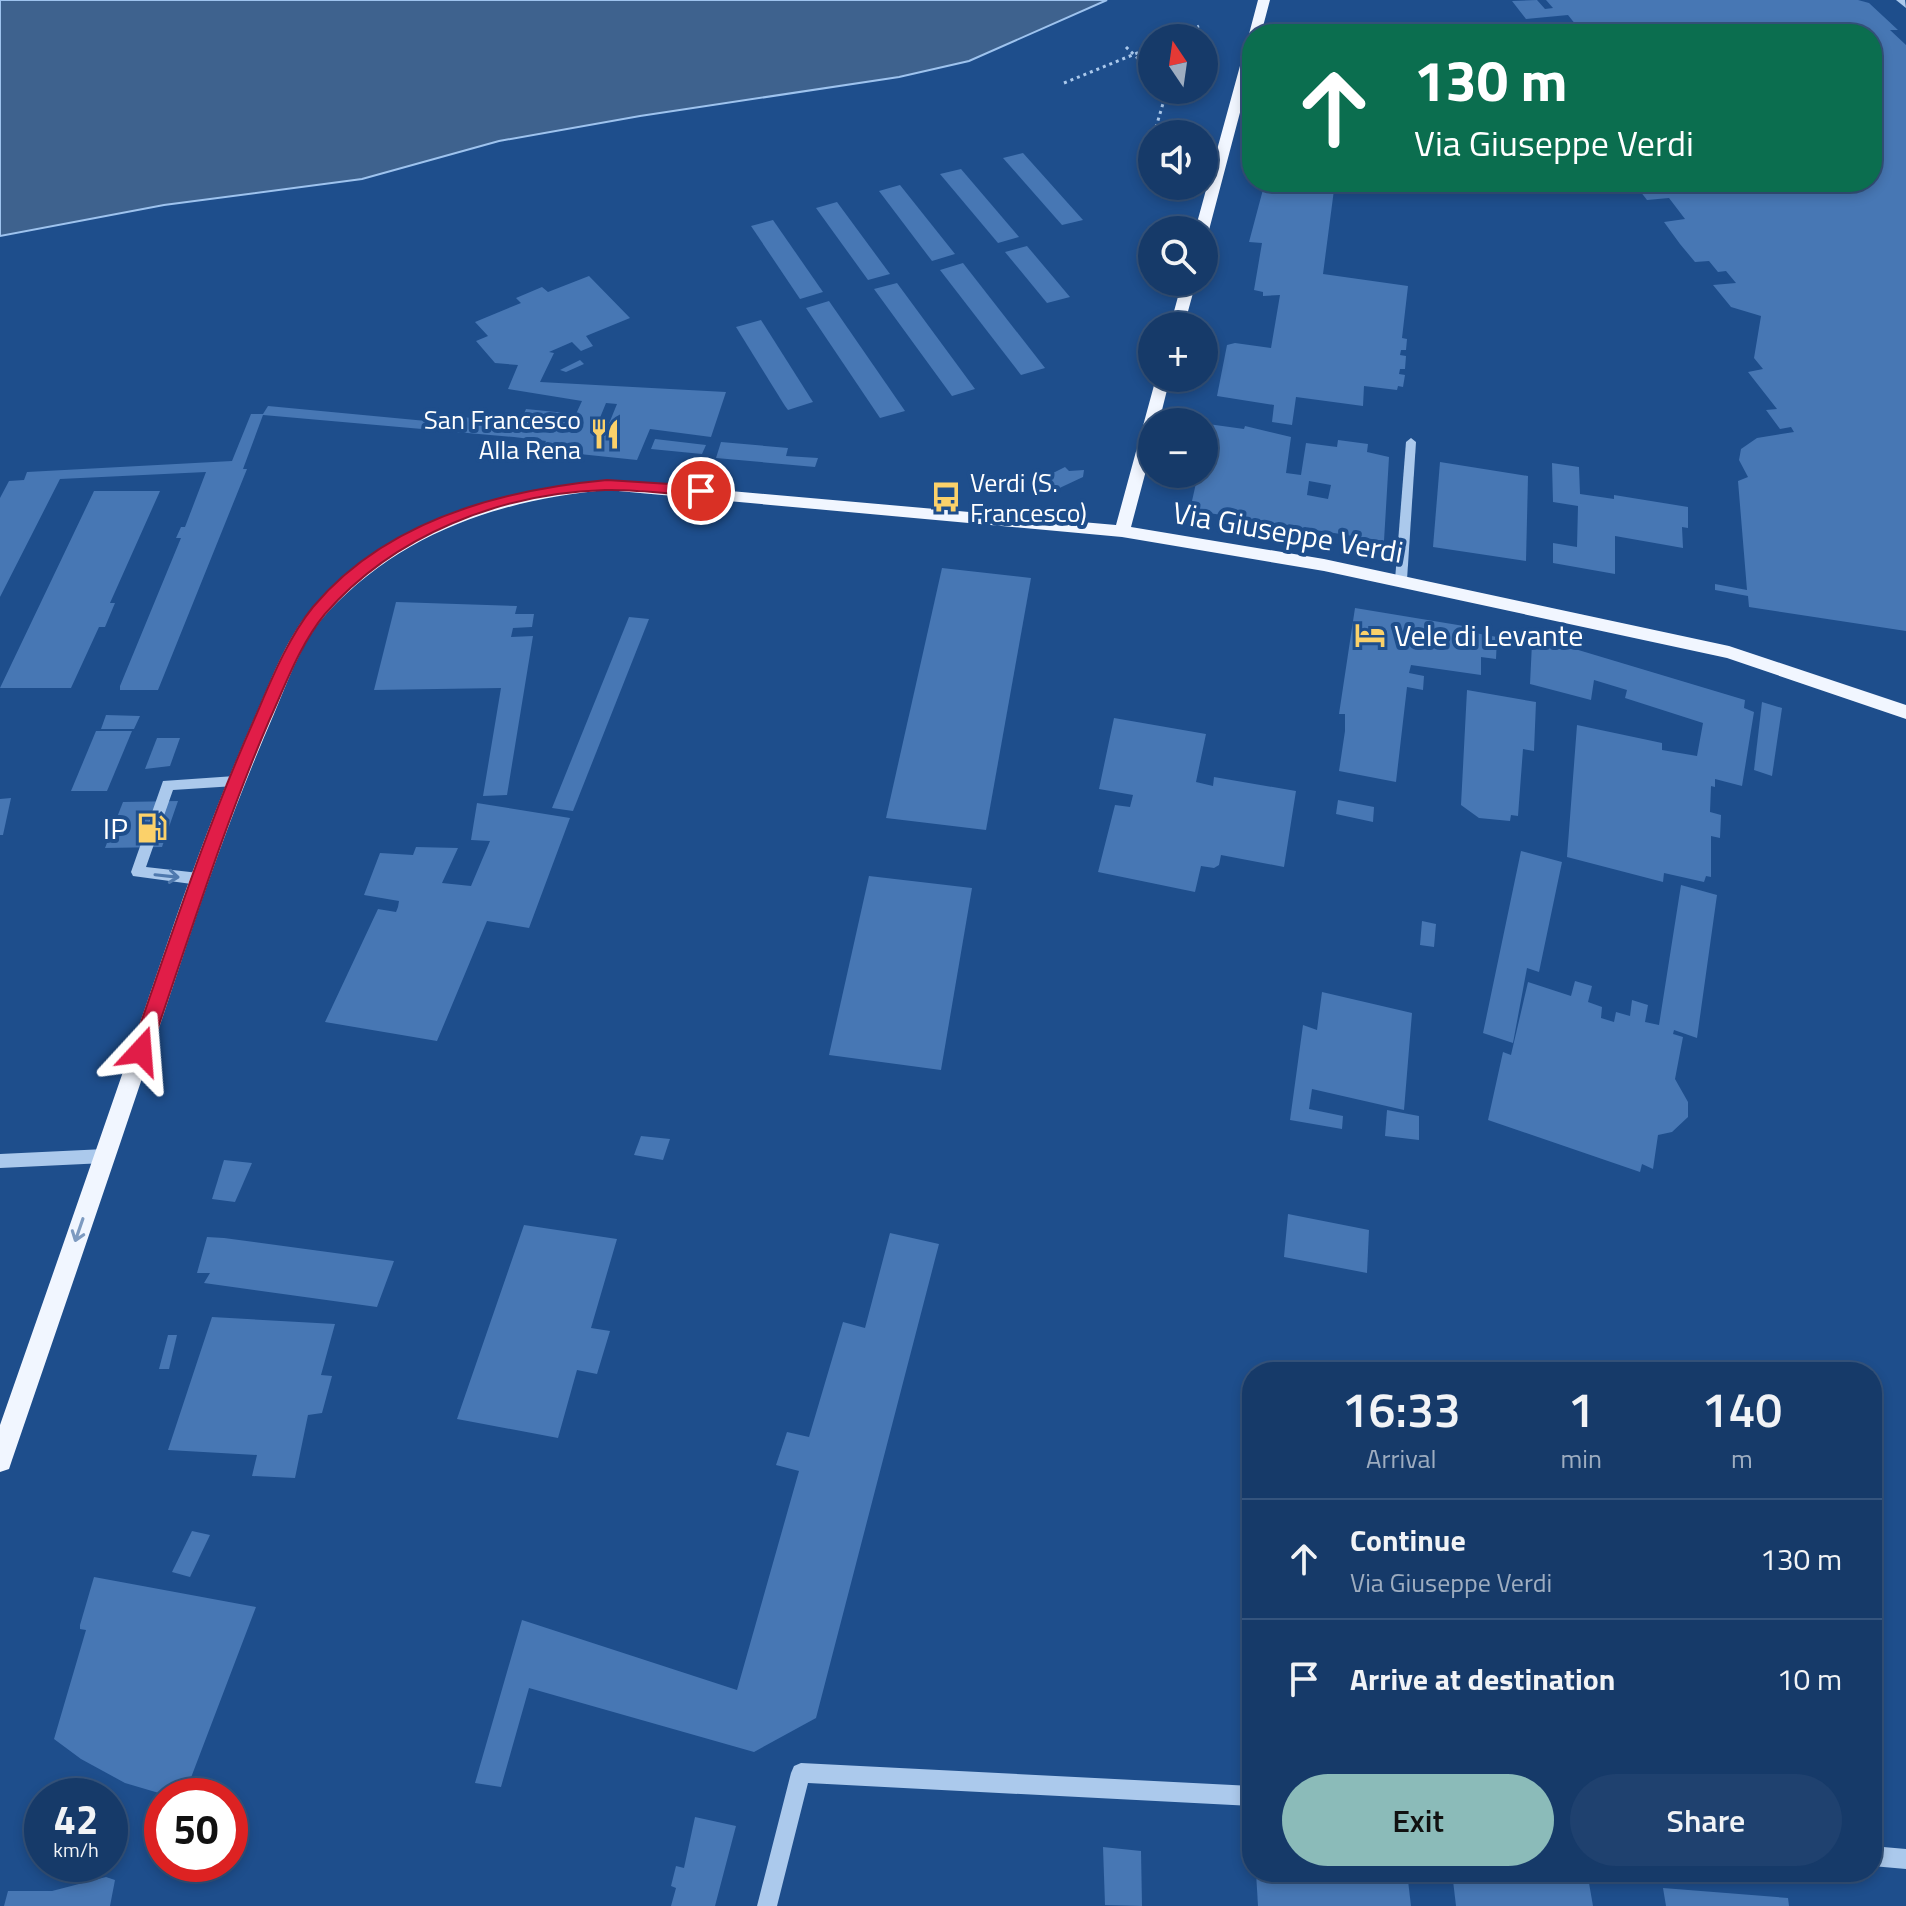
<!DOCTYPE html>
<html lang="en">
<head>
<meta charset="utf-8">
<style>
  :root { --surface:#163a69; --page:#1f416f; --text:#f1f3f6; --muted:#9eadc0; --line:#35547d; --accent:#8bbbb9 }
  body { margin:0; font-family:"Titillium Web",sans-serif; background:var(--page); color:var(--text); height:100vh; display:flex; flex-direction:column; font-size:30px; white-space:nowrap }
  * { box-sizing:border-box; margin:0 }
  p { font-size:26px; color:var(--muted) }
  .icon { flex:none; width:44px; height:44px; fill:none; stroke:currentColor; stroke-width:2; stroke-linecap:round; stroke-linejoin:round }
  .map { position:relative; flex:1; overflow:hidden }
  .sheet { position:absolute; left:1242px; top:1362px; width:640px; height:520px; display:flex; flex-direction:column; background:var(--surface); border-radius:32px; box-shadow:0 4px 12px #0003,0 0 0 2px var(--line) }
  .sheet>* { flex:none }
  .top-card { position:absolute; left:1242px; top:24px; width:640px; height:168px; border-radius:32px; box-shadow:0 4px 12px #0003,0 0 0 2px var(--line); background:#0b6e4f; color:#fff; overflow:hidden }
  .needle { width:52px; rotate:347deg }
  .fabs { position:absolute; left:1138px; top:24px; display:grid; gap:16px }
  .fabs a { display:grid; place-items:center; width:80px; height:80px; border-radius:50%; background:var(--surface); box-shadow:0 4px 12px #0003,0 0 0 2px var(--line); font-size:40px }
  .speed { position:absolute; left:24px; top:1778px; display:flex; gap:16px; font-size:40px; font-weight:700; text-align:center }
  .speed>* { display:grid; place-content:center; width:104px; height:104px; border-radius:50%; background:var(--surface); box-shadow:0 4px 12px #0003,0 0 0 2px var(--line); line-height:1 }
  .speed small { font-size:20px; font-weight:400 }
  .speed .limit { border:12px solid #d22; background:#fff; color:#111 }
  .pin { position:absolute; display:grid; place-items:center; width:68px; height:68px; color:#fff; margin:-34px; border:4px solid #fff; border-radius:50%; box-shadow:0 2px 8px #0007 }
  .me { position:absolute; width:88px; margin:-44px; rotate:19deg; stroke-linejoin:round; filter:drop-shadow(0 0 6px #0008) }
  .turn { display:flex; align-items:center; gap:28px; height:168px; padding:0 40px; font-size:36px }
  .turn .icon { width:104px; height:104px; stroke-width:2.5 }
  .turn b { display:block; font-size:56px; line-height:68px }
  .eta { display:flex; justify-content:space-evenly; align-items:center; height:136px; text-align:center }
  .eta b { font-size:48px; font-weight:600; line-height:56px }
  .primary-button { display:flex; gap:16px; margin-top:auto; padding:16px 40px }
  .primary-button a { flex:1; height:92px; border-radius:48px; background:var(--accent); color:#111; font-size:32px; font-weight:600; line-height:92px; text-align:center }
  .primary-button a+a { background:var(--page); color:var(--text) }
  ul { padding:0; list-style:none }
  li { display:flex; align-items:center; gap:24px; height:120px; padding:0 40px; border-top:2px solid var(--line) }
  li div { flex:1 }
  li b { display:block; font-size:30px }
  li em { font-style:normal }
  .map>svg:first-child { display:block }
</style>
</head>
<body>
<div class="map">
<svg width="1906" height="1906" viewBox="0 0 1906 1906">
  <rect width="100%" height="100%" fill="#1e4e8c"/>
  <path fill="#3e628e" stroke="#9ec3ee" stroke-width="2" d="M0 0H1107L969 61 899 77 640 116 499 141 362 179 164 205 0 236Z"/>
  <g fill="#4777b4" fill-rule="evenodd">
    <path d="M1537 0 1545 9 1553 8 1546 0H1858L1869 3 1898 30H1890L1906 45V631L1749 607 1748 596 1715 590V584L1747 590 1738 481 1748 477 1739 460 1741 449 1757 438 1794 432 1791 427 1780 429 1766 410 1777 409 1748 372 1763 369 1754 358 1761 316 1731 307 1713 285 1736 283 1726 271 1718 272 1709 261 1695 262 1680 244 1664 222 1685 219 1669 198 1647 200 1633 182H1872V34H1555L1550 28 1576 25 1568 15 1526 19 1512 1Z"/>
    <path d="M1023 153 1083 220 1062 225 1003 158Z"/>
    <path d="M961 169 1019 237 998 243 940 174Z"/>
    <path d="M1265 182H1297L1296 185 1309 187 1310 182H1335L1323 274 1408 286 1402 338 1407 339 1406 350H1401L1400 355 1406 356 1405 369H1400L1399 374 1405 375 1403 387 1398 386 1397 390 1364 386 1363 406 1296 397 1292 425 1272 422 1274 405 1217 396 1227 345 1235 343 1271 348 1280 295 1263 296V292L1254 290 1262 243 1249 242Z"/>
    <path d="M900 185 955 254 932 261 879 191Z"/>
    <path d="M837 202 890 274 868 280 816 208Z"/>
    <path d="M773 220 823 292 800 299 751 226Z"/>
    <path d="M1027 246 1070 297 1047 303 1005 252Z"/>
    <path d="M963 263 1045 368 1021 375 940 270Z"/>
    <path d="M589 276 630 318 586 336 593 346 581 351 572 342 549 352 554 353 540 382 726 392 711 437 650 429 637 460 541 450 546 441 514 437 263 415 243 469H247L158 690H120V686L181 538H176L181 527H185L206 472 60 479 0 597V498L9 481 24 480 27 472 232 461 251 414H263L268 406 458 424 462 417 520 423 526 409 576 414 582 401 508 389 518 365 495 363 476 341 488 336 475 322 521 303 516 298 542 287 548 292ZM606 403 617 404 606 431 595 430Z"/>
    <path d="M897 283 975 389 952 396 874 289Z"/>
    <path d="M829 301 905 411 880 418 806 308Z"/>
    <path d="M761 320 813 402 788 410 785 406 736 327Z"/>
    <path d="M580 360 584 364 566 372 560 370Z"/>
    <path d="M1208 424 1244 429 1245 426 1291 437 1286 473 1301 475 1306 443 1337 447 1338 440 1368 444 1367 452 1389 457 1384 541 1190 510 1198 474H1204ZM1309 481 1331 485 1328 499 1307 495Z"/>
    <path d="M655 439 706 445 702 454 651 449Z"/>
    <path d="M721 442 788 448 786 456 818 458 815 467 716 458Z"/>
    <path d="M1440 462 1528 476 1526 561 1433 547Z"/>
    <path d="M1552 463 1579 467 1580 494 1614 499V495L1688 507V528L1682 527 1683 548 1615 536V574L1553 563V543L1577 547 1578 506 1553 502Z"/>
    <path d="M1065 467 1069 471 1084 470 1083 477 1051 492 1043 491 1047 481 1045 477Z"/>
    <path d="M94 491H160L110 603H115L105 627H99L71 688H0Z"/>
    <path d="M942 568 1031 578 986 830 886 818Z"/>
    <path d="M396 602 517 606 515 614H534L532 627 513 628 511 637 533 636 507 795 483 796 501 688 374 690Z"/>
    <path d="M1355 608 1464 626V631L1497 637 1496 659 1481 657V675L1411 665 1409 673 1424 676 1423 690 1407 687 1396 782 1339 771 1345 731V714H1339Z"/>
    <path d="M629 617 649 619 573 811 552 808Z"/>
    <path d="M1532 643 1564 650 1565 646 1745 700 1744 708 1754 712 1742 786 1715 779V787L1711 786 1710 812 1721 815 1720 838 1711 836V877L1706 876 1704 882 1664 873 1663 882 1567 857 1577 725 1662 743V750L1697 756 1703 723 1625 698 1627 690 1594 680 1591 700 1530 684Z"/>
    <path d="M1467 690 1536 702 1534 751 1523 749 1518 816 1511 815 1510 821 1479 818 1461 805Z"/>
    <path d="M1762 702 1782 708 1772 776 1754 770Z"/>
    <path d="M106 715 140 716 134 729H101Z"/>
    <path d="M1114 718 1206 734 1196 782 1213 786 1214 777 1296 791 1284 867 1221 855 1219 865 1214 868 1201 866 1195 892 1098 872 1115 805 1130 807 1133 795 1099 789Z"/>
    <path d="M96 731H132L107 791H71Z"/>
    <path d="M157 738H180L170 766 145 769Z"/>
    <path d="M11 798 3 835H0V799Z"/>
    <path d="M1338 800 1374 807 1373 822 1336 814Z"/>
    <path d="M178 801 162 847 105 848 123 802Z"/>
    <path d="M477 803 570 818 529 928 487 921 437 1041 325 1022 378 909 396 912 398 907 399 901 364 895 380 853 413 855 416 847 458 848 442 883 471 886 490 841 471 840Z"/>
    <path d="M1521 851 1562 862 1539 972 1527 968 1513 1043 1483 1033Z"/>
    <path d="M869 876 972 888 941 1070 829 1055Z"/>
    <path d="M1681 885 1717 895 1697 1038 1674 1030 1673 1034 1683 1037 1675 1079 1688 1102V1117L1672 1132 1658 1135 1653 1169 1642 1164 1640 1172 1488 1120 1503 1052 1511 1055 1528 982 1571 996 1575 981 1592 986 1588 1002 1602 1007 1601 1018 1614 1022 1616 1012 1630 1016 1632 1000 1648 1005 1645 1022 1659 1025Z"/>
    <path d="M1422 921 1436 924 1434 947 1420 945Z"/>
    <path d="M1322 992 1412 1013 1404 1110 1312 1089 1309 1109 1343 1116 1342 1129 1290 1120 1303 1025 1317 1030Z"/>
    <path d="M1387 1110 1419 1116V1140L1385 1136Z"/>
    <path d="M641 1136 670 1139 663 1160 634 1155Z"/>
    <path d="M224 1160 252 1163 235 1202 212 1199Z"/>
    <path d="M1288 1214 1369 1230 1367 1273 1284 1257Z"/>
    <path d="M524 1225 617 1239 591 1328 610 1331 597 1374 577 1370 558 1438 457 1419Z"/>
    <path d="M890 1233 939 1244 816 1718 754 1752 529 1688 501 1787 475 1783 522 1620 737 1690 799 1471 776 1465 787 1432 809 1437 843 1322 865 1328Z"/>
    <path d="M207 1237 224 1238 394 1261 377 1307 204 1283 210 1273H197Z"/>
    <path d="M212 1317 335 1324 321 1375 332 1376 322 1413 308 1415 295 1478 252 1476 257 1455 168 1450Z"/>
    <path d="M168 1335H177L169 1369H159Z"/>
    <path d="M192 1531 210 1535 190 1577 172 1572Z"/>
    <path d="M94 1577 256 1607 184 1796H169L125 1783 81 1759 54 1739 86 1630 80 1629V1625Z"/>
    <path d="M695 1817 736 1826 715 1906H671L676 1888 671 1886 676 1866 684 1868Z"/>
    <path d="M1103 1847 1141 1851 1142 1906 1105 1905Z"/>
    <path d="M1256 1872H1407L1411 1906H1258Z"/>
    <path d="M1452 1872 1589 1883 1593 1906H1456Z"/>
    <path d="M106 1877 115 1880 110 1906H4L8 1891H52Z"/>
    <path d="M1663 1888 1788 1898 1789 1906H1666Z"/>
  </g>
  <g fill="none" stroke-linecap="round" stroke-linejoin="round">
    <g stroke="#abc9ec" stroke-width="3" stroke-dasharray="3 4" stroke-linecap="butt">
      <path d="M1172 38 1199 26"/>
      <path d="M1204 45 1217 47"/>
      <path d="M1126 47 1152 72"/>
      <path d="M1064 83 1152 47"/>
      <path d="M1154 134 1167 90"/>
      <path d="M1143 171 1152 140"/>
    </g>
    <g fill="#abc9ec" fill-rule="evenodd">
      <path d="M1896 0H1905L1906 8Z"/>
      <path d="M1411 438 1416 442 1407 580 1401 584 1395 580 1406 442Z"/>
      <path d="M235 776 241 781 235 786 173 790 146 867 199 873 204 875 206 879 204 883 199 885 133 876 131 872 163 781Z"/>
      <path d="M105 1149 110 1151 113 1156 110 1161 105 1163 0 1168V1154Z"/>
      <path d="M801 1763 1252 1786V1806L808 1783 777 1906H757L791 1773 794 1766Z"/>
      <path d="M1872 1846 1906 1849V1869L1872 1866Z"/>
    </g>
    <g fill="#f1f6ff" fill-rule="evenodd">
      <path d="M1258 0H1270L1261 34H1252V37L1249 34Z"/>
      <path d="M1252 40V67L1209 230 1204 234V230H1195L1246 44Z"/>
      <path d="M1182 282H1196L1184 326H1170Z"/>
      <path d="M1156 378H1170L1159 422H1152V448L1131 527 1324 559 1729 646 1906 705V719L1727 658 1324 571 1122 537 607 490C500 500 403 532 328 612 302 640 289 679 274 714 241 790 213 866 187 944 130 1116 71 1288 12 1460L9 1469 0 1472V1425C56 1265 112 1105 167 944 194 865 223 788 257 712 273 676 287 636 314 606 389 521 498 490 607 480L1116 525Z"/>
    </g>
  </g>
  <defs><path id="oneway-shaft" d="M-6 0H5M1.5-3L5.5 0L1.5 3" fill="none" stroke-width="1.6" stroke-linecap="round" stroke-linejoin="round" transform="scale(2)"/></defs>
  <use stroke="#4f79ae" href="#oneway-shaft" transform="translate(167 876) rotate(6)"/>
  <use stroke="#7d9ac0" href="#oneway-shaft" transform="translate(79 1230) rotate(109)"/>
  <path fill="#e11d48" stroke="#92132f" stroke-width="2" d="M607 480 701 486 709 491 701 496C670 494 637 489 605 490 501 493 394 535 325 614 300 644 285 686 269 721 223 828 188 941 150 1051L141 1059 134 1057 131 1051C170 940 206 828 254 720 270 683 287 639 313 607 385 521 499 490 607 480Z"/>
  <defs>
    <g id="restaurant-bare" transform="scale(2.4)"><path d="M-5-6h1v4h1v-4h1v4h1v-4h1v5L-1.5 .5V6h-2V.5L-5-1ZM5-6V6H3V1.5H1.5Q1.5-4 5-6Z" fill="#fbd16a" stroke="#1e4e8c" stroke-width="2.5" paint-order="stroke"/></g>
    <g id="bus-bare" transform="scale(2.4)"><path d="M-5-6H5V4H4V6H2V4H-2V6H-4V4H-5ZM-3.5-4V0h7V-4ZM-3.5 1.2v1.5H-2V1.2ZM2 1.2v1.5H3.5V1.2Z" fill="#fbd16a" stroke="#1e4e8c" stroke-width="2.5" paint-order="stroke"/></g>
    <g id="hotel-bare" transform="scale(2.4)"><path d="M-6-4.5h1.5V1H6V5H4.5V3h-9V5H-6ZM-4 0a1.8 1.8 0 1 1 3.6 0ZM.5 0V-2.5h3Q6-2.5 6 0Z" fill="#fbd16a" stroke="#1e4e8c" stroke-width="2.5" paint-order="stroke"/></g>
    <g id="fuel-bare" transform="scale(2.4)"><path d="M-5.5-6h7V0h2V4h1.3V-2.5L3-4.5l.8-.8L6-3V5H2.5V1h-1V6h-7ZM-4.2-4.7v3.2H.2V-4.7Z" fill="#fbd16a" stroke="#1e4e8c" stroke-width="2.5" paint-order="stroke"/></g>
  </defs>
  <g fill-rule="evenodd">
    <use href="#restaurant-bare" x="605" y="434"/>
    <use href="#bus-bare" x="946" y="497"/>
    <use href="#hotel-bare" x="1370" y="635"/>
    <use href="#fuel-bare" x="152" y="828"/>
  </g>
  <g text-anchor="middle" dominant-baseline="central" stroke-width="8" stroke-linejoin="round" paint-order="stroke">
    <g font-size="26" fill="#fff" stroke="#1e4e8c" text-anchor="end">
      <text x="581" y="419">San Francesco<tspan x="581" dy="30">Alla Rena</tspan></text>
      <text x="970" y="482" text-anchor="start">Verdi (S.<tspan x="970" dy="30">Francesco)</tspan></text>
    </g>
    <g font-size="30" fill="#fff" stroke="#1e4e8c">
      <text transform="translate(1288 532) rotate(10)">Via Giuseppe Verdi</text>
    </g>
    <g font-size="30" fill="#fff" stroke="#1e4e8c" text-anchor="start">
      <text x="1394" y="635">Vele di Levante</text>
      <text x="128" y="828" text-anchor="end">IP</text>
    </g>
  </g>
</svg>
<div class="fabs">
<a><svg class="needle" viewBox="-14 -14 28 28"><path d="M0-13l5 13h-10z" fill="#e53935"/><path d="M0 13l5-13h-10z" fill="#9eadc0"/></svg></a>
<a><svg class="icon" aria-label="sound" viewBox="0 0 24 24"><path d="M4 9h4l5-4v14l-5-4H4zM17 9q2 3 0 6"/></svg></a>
<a><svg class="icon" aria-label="search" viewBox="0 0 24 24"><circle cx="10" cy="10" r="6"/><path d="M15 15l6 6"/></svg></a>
<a>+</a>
<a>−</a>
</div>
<div class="speed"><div>42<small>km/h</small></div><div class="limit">50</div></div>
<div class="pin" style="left:701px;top:491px;background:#d93025"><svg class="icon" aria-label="arrive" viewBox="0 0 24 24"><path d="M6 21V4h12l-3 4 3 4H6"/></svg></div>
<svg class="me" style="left:141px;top:1051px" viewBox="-20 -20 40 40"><path d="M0-17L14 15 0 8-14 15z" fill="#e11d48" stroke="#fff" stroke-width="4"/></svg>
<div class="top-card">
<div class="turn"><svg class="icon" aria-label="ahead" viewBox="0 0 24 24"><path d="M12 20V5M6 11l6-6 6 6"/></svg><div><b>130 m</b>Via Giuseppe Verdi</div></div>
</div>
<section class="sheet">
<div class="eta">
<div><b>16:33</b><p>Arrival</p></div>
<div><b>1</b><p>min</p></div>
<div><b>140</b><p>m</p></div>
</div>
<ul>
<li><svg class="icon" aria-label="ahead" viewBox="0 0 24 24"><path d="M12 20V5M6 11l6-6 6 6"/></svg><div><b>Continue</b><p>Via Giuseppe Verdi</p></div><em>130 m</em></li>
<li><svg class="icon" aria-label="arrive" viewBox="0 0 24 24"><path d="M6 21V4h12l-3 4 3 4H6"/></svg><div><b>Arrive at destination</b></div><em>10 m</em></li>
</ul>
<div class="primary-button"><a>Exit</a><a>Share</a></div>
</section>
</div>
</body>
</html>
